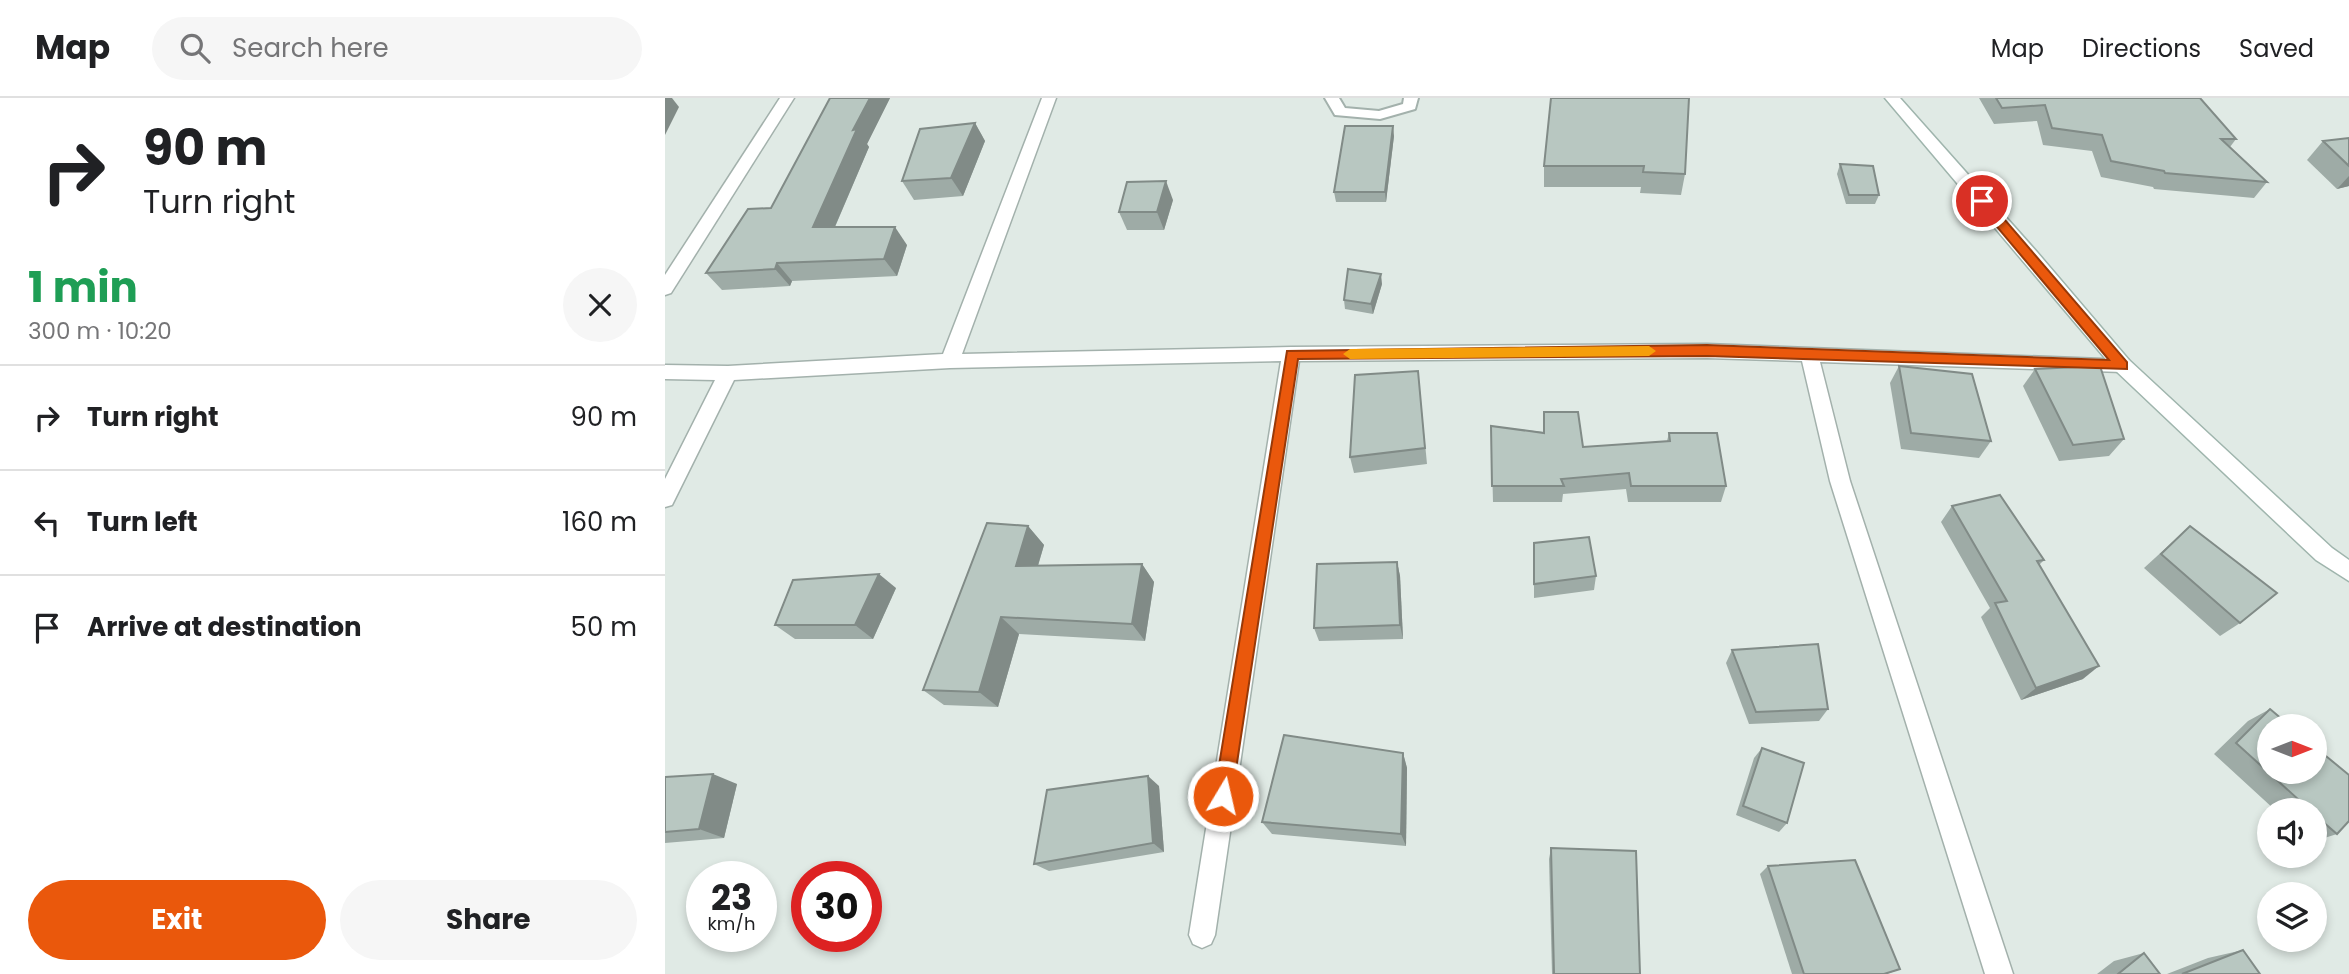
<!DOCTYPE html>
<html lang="en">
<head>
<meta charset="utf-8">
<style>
  :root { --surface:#fff; --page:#f6f6f6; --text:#202124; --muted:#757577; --line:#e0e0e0; --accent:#ea580c }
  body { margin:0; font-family:Poppins,sans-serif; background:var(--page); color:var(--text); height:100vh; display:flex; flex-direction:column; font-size:26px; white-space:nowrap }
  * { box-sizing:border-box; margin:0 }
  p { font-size:23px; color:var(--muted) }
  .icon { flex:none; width:38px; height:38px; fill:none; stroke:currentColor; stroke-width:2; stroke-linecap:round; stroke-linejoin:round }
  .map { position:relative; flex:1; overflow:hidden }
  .sheet { display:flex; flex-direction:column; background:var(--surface); width:665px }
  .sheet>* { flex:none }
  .top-card { background:#fff; color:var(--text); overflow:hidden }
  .needle { width:46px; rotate:90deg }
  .fabs { position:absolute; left:1592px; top:616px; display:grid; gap:14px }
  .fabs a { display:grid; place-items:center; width:70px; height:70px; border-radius:50%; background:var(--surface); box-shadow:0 4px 10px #0003; font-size:35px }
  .speed { position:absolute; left:21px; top:763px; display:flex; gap:14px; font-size:35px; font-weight:700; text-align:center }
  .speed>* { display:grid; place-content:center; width:91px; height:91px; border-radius:50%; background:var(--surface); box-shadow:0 4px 10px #0003; line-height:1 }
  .speed small { font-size:18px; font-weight:400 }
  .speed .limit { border:10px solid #d22; background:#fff; color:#111 }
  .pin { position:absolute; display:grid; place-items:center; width:60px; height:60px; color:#fff; margin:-30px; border:4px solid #fff; border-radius:50%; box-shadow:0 2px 7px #0007 }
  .me { position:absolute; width:77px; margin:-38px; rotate:9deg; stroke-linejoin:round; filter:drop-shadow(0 0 5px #0008) }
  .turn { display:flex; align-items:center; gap:24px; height:147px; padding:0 28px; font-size:32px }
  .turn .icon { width:91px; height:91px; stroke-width:2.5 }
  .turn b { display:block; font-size:49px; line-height:60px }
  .round { display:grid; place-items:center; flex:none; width:74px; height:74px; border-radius:37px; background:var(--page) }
  .summary { display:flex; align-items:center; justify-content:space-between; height:119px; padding:0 28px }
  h1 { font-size:42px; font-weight:700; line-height:52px; color:#1e9e55 }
  .action { display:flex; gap:14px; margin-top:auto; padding:14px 28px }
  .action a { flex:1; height:80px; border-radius:42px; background:var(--accent); color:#fff; font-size:28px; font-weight:700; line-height:80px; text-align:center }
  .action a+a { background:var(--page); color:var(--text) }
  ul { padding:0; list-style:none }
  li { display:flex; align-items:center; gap:21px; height:105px; padding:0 28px; border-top:2px solid var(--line) }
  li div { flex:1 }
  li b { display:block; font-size:26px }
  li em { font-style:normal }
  header { display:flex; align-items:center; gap:42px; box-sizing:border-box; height:98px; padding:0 35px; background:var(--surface); border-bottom:2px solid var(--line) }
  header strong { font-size:33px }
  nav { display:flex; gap:38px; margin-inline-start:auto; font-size:24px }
  .search { width:490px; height:63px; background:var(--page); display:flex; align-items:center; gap:18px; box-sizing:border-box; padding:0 24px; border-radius:38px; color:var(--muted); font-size:26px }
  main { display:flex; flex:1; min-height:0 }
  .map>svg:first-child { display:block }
</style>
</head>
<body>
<header>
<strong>Map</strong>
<div class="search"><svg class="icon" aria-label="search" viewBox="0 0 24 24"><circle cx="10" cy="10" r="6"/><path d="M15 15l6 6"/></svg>Search here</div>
<nav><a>Map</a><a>Directions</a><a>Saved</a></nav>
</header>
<main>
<section class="sheet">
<div class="top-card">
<div class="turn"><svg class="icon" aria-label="right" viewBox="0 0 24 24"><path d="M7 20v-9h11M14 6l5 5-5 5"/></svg><div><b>90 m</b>Turn right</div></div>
</div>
<div class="summary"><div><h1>1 min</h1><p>300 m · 10:20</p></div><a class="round"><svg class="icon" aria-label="close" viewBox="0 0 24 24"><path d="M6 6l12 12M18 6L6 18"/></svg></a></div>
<ul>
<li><svg class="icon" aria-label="right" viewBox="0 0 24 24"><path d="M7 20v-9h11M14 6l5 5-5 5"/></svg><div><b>Turn right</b></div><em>90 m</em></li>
<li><svg class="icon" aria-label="left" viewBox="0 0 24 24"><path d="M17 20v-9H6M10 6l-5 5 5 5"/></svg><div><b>Turn left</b></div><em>160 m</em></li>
<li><svg class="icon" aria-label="arrive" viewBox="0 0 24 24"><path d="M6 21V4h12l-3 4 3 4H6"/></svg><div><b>Arrive at destination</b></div><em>50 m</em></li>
</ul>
<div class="action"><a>Exit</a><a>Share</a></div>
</section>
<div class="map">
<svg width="1684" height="876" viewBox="0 0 1684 876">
  <rect width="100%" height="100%" fill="#e0eae5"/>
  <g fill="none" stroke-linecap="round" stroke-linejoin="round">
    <g stroke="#a3b1ac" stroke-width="4">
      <path id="lane" d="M660 0H674L680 10 714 13 738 6 739 0H753L750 11 715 21 670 17Z"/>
    </g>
    <g stroke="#a3b1ac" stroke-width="3">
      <g id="street">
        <path d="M115 0H129L6 195 0 197V177Z"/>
        <path d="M377 0H391L297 256 626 249 1042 246 1464 262 1466 267 1464 272 1457 274 1155 264 1185 383 1348 876H1320L1165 383 1137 263 1042 260 634 263 550 837 546 846 537 850 528 846 524 837 616 263 285 270 69 282 7 407 0 409V381L50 282 0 281V267L63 268 278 256Z"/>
      </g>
    </g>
    <g stroke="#9fb5ad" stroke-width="3">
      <path id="secondary" d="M1220 0H1235L1372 154 1464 262 1667 450 1684 462V483L1651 462 1450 272Z"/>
    </g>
    <use href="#lane" fill="#fff" fill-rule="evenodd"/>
    <use href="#street" fill="#fff" fill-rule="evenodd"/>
    <use href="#secondary" fill="#fff" fill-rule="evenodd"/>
  </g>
  <g fill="#9eaba6">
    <path d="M165 0H225L202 46 204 49 170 129 242 147 232 178 127 183 125 188 57 192 41 175 106 110Z"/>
    <path d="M886 0 1020 76 1016 97 975 95 976 89H879V68Z"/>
    <path d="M1314 0H1535L1571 41 1565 49 1602 84 1589 100 1489 91 1488 89 1436 79 1427 53 1378 47 1372 23 1329 26Z"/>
    <path d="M310 25 320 43 298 98 249 102 237 83Z"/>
    <path d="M729 38 721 104H671L669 94Z"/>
    <path d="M1684 40V88L1672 91 1642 62 1658 43Z"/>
    <path d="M1175 66 1214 97 1210 106H1181L1172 76Z"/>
    <path d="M508 102 499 132H462L454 114Z"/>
    <path d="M717 186 708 216 680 211 679 202Z"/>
    <path d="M1234 268 1326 343 1314 360 1236 351 1225 285Z"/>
    <path d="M1370 271 1459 341 1444 358 1394 363 1358 288Z"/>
    <path d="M753 273 762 366 689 375 685 359Z"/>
    <path d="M879 314 918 349 1002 343 1004 335 1061 388 1056 404H963L961 391 898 396 897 404H828L826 328 878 334Z"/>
    <path d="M1287 408 1379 462 1374 467 1418 581 1356 602 1316 519 1325 510 1276 424Z"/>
    <path d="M363 428 379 447 373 468 477 466 489 484 480 543 354 536 333 609 279 607 258 592Z"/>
    <path d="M1525 428 1575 525 1555 538 1479 470Z"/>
    <path d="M869 445 931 478 929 492 869 500Z"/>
    <path d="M732 464 735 478 738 541 654 543 649 530Z"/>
    <path d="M231 490 208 541H130L110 527Z"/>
    <path d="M1067 552 1163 611 1154 623 1084 626 1061 565Z"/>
    <path d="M1605 611 1672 736 1650 743V712H1610L1549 656 1583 623Z"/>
    <path d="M1097 650 1122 725 1114 734 1071 717 1089 660Z"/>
    <path d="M738 655 742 670 741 748 607 736 597 724Z"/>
    <path d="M0 679 72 686 59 740 0 745Z"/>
    <path d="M494 688 499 754 384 773 369 766Z"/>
    <path d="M886 750 975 876H887L884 761Z"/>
    <path d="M1103 768 1235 871 1222 876H1127L1095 776Z"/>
    <path d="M1578 852 1595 876H1502L1543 860Z"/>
    <path d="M1479 855 1495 876H1432L1449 863Z"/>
  </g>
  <g fill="#818b87">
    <path d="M0 0H7L14 9 0 37Z"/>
    <path d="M205 0H225L202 46 204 49 162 147 148 129 188 32Z"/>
    <path d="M310 25 320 43 298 98 286 80Z"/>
    <path d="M728 28 729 38 721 104 720 94Z"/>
    <path d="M1684 78V88L1672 91Z"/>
    <path d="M501 83 508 102 499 132 492 114Z"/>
    <path d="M230 129 242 147 232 178 219 161Z"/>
    <path d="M112 165 127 183 125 188 110 171Z"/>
    <path d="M716 176 717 186 708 216 706 206Z"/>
    <path d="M363 428 379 447 367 487 351 468Z"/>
    <path d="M732 464 735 478 738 541 735 527Z"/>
    <path d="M477 466 489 484 480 543 467 526Z"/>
    <path d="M214 476 231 490 208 541 190 527Z"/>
    <path d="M336 519 354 536 333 609 314 594Z"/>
    <path d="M1434 568 1418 581 1356 602 1371 590Z"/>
    <path d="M738 655 742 670 741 748 736 736Z"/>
    <path d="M48 676 72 686 59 740 34 731Z"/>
    <path d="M483 678 494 688 499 754 488 745Z"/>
  </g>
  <g fill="#b8c7c1" stroke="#818b87" stroke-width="2">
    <path d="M165 0H205L188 32 192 31 148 129H230L219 161 112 165 110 171 41 175 83 111 106 110Z"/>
    <path d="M886 0H1024L1020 76 978 74 979 68H879Z"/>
    <path d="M1331 0H1535L1571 41H1556L1602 84 1500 75 1499 73 1446 63 1437 37 1387 30 1380 7 1337 10Z"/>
    <path d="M310 25 286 80 237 83 255 31Z"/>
    <path d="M680 28H728L720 94H669Z"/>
    <path d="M1684 40V68L1658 43Z"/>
    <path d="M1175 66 1208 68 1214 97H1184Z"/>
    <path d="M501 83 492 114H454L462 84Z"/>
    <path d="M683 171 716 176 706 206 679 202Z"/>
    <path d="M1234 268 1307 276 1326 343 1246 335Z"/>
    <path d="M1435 268 1459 341 1408 347 1370 271Z"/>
    <path d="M753 273 760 350 685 359 690 277Z"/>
    <path d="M879 314H913L918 349 1005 343 1004 335H1052L1061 388H966L964 375 896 381 899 388H827L826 328 879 335Z"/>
    <path d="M1335 397 1379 462 1372 463 1434 568 1371 590 1330 505 1342 503 1287 408Z"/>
    <path d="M322 425 363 428 351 468 477 466 467 526 336 519 314 594 258 592Z"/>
    <path d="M1525 428 1612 495 1575 525 1496 456Z"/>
    <path d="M924 439 931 478 869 486V445Z"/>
    <path d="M732 464 735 527 649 530 652 466Z"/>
    <path d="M214 476 190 527H110L128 482Z"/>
    <path d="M1153 546 1163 611 1091 614 1067 552Z"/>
    <path d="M1605 611 1625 628H1605V674H1650V649L1684 677V723L1672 736 1650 717V712H1645L1571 645Z"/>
    <path d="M619 637 738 655 736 736 597 724Z"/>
    <path d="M1097 650 1139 665 1122 725 1078 708Z"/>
    <path d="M48 676 34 731 0 734V679Z"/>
    <path d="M483 678 488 745 369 766 382 692Z"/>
    <path d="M886 750 971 753 975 876H889Z"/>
    <path d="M1190 762 1235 871 1219 876H1139L1103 768Z"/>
    <path d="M1578 852 1595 876H1517Z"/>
    <path d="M1479 855 1495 876H1453Z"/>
  </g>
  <path fill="#ea580c" stroke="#983908" stroke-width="2" d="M1317 99 1321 100 1462 264V271L1042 258 633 261 567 698 565 705 558 708 551 705 549 698 622 253 1042 247 1444 262 1312 105V100Z"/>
  <path fill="#f59e0b" d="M984 248 991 253 984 258 685 261 678 256 685 251Z"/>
</svg>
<div class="fabs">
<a><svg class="needle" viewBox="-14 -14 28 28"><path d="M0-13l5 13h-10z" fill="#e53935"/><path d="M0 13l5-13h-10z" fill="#757577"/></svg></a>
<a><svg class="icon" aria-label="sound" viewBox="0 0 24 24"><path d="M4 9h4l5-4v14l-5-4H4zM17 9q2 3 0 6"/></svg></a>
<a><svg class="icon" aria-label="layers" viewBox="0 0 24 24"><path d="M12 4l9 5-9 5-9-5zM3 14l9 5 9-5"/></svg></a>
</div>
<div class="speed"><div>23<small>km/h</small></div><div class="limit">30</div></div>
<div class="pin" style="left:1317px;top:103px;background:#d93025"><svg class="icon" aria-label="arrive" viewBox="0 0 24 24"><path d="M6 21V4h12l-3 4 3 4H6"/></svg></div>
<svg class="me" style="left:558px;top:698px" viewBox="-20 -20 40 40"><circle r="17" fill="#ea580c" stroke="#fff" stroke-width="3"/><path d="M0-11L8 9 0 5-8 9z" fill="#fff"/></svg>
</div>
</main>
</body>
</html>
